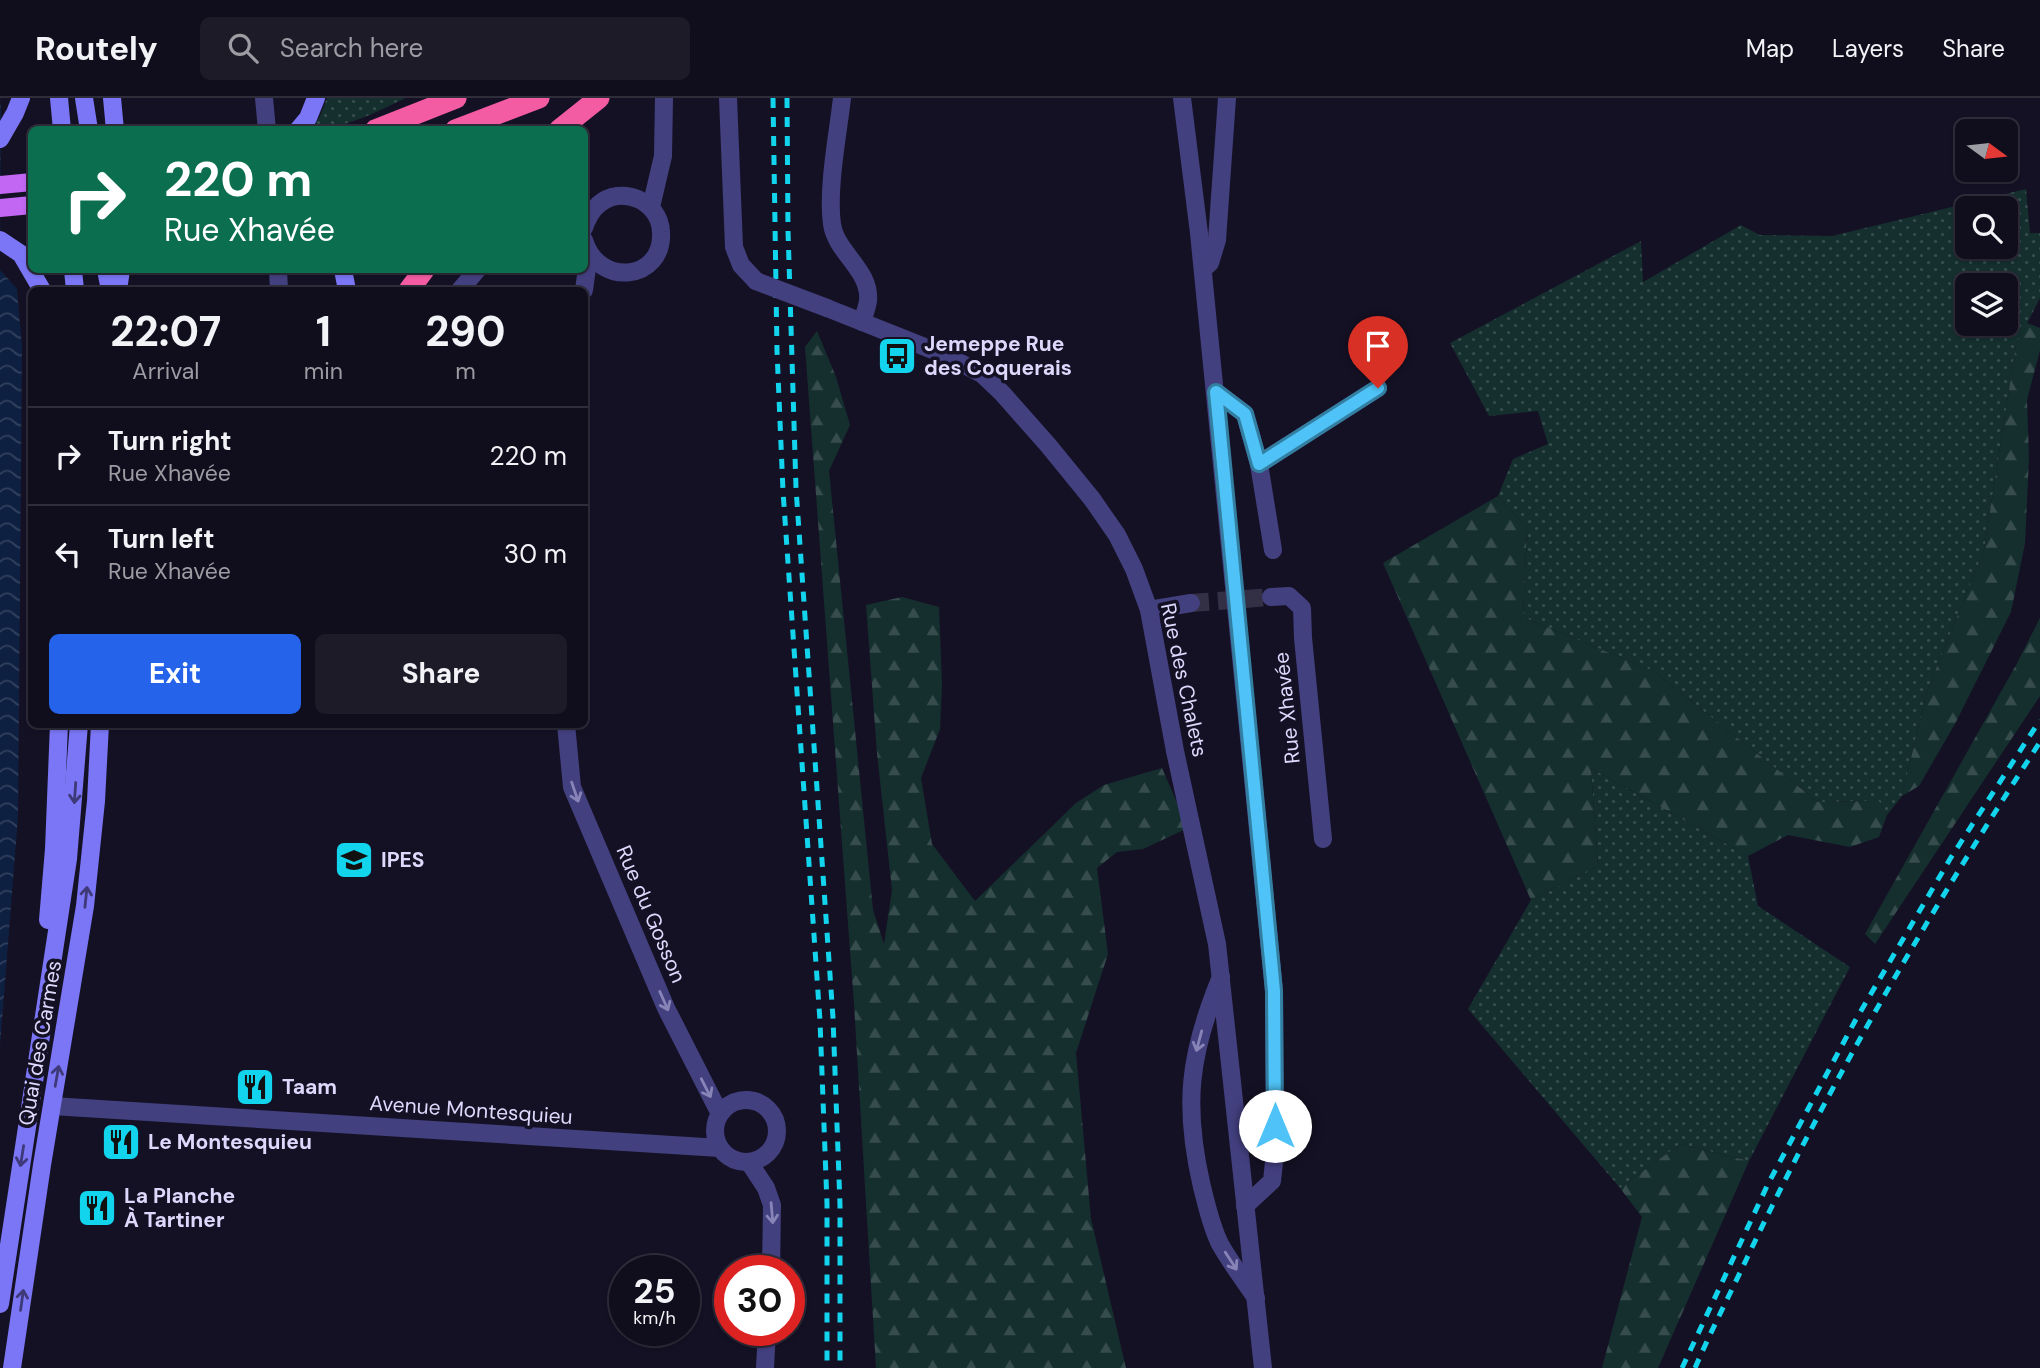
<!DOCTYPE html>
<html lang="en">
<head>
<meta charset="utf-8">
<style>
  :root { --surface:#100d1c; --page:#1e1b29; --text:#f1f3f6; --muted:#9c9ca3; --line:#302d3b; --accent:#2563eb }
  body { margin:0; font-family:"DM Sans",sans-serif; background:var(--page); color:var(--text); height:100vh; display:flex; flex-direction:column; font-size:26px; white-space:nowrap }
  * { box-sizing:border-box; margin:0 }
  p { font-size:23px; color:var(--muted) }
  .icon { flex:none; width:38px; height:38px; fill:none; stroke:currentColor; stroke-width:2; stroke-linecap:round; stroke-linejoin:round }
  .map { position:relative; flex:1; overflow:hidden }
  .sheet { position:absolute; left:28px; top:189px; width:560px; height:441px; display:flex; flex-direction:column; background:var(--surface); border-radius:10px; box-shadow:0 2px 5px #0004,0 0 0 2px var(--line) }
  .sheet>* { flex:none }
  .guide { position:absolute; left:28px; top:28px; width:560px; height:147px; border-radius:10px; box-shadow:0 2px 5px #0004,0 0 0 2px var(--line); background:#0b6e4f; color:#fff; overflow:hidden }
  .needle { width:46px; rotate:105deg }
  .controls { position:absolute; left:1955px; top:21px; display:grid; gap:14px }
  .controls a { display:grid; place-items:center; width:63px; height:63px; border-radius:10px; background:var(--surface); box-shadow:0 2px 5px #0004,0 0 0 2px var(--line); font-size:35px }
  .speed { position:absolute; left:609px; top:1157px; display:flex; gap:14px; font-size:35px; font-weight:700; text-align:center }
  .speed>* { display:grid; place-content:center; width:91px; height:91px; border-radius:50%; background:var(--surface); box-shadow:0 2px 5px #0004,0 0 0 2px var(--line); line-height:1 }
  .speed small { font-size:18px; font-weight:400 }
  .speed .limit { border:10px solid #d22; background:#fff; color:#111 }
  .pin { position:absolute; display:grid; place-items:center; width:60px; height:60px; color:#fff; margin:-72px -30px; border-radius:50% 50% 50% 0; rotate:-45deg; box-shadow:0 0 7px #0007 }
  .pin .icon { rotate:45deg }
  .me { position:absolute; width:77px; margin:-38px; rotate:0deg; stroke-linejoin:round; filter:drop-shadow(0 0 5px #0008) }
  .turn { display:flex; align-items:center; gap:24px; height:147px; padding:0 21px; font-size:32px }
  .turn .icon { width:91px; height:91px; stroke-width:2.5 }
  .turn b { display:block; font-size:49px; line-height:60px }
  .eta { display:flex; justify-content:space-evenly; align-items:center; height:119px; text-align:center }
  .eta b { font-size:42px; font-weight:700; line-height:49px }
  .button { display:flex; gap:14px; margin-top:auto; padding:14px 21px }
  .button a { flex:1; height:80px; border-radius:10px; background:var(--accent); color:#fff; font-size:28px; font-weight:700; line-height:80px; text-align:center }
  .button a+a { background:var(--page); color:var(--text) }
  ul { padding:0; list-style:none }
  li { display:flex; align-items:center; gap:21px; height:98px; padding:0 21px; border-top:2px solid var(--line) }
  li div { flex:1 }
  li b { display:block; font-size:26px }
  li em { font-style:normal }
  header { display:flex; align-items:center; gap:42px; box-sizing:border-box; height:98px; padding:0 35px; background:var(--surface); border-bottom:2px solid var(--line) }
  header strong { font-size:33px }
  nav { display:flex; gap:38px; margin-inline-start:auto; font-size:24px }
  .search { width:490px; height:63px; background:var(--page); display:flex; align-items:center; gap:18px; box-sizing:border-box; padding:0 24px; border-radius:10px; color:var(--muted); font-size:26px }
  .map>svg:first-child { display:block }
</style>
</head>
<body>
<header>
<strong>Routely</strong>
<div class="search"><svg class="icon" aria-label="search" viewBox="0 0 24 24"><circle cx="10" cy="10" r="6"/><path d="M15 15l6 6"/></svg>Search here</div>
<nav><a>Map</a><a>Layers</a><a>Share</a></nav>
</header>
<div class="map">
<svg width="2040" height="1270" viewBox="0 0 2040 1270">
  <defs>
    <pattern id="grass-dots" width="8" height="8" patternUnits="userSpaceOnUse" patternTransform="scale(1.75)"><rect width="8" height="8" fill="#142f2e"/><path d="M2 2h.1M6 6h.1" fill="none" stroke="#364c4d" stroke-width="1.8" stroke-linecap="round"/></pattern>
    <pattern id="forest-firs" width="22" height="20" patternUnits="userSpaceOnUse" patternTransform="scale(1.75)"><rect width="22" height="20" fill="#142f2e"/><path d="M5 1l3.5 6h-7zM16 11l3.5 6h-7z" fill="#364c4d"/></pattern>
    <pattern id="water-waves" width="16" height="10" patternUnits="userSpaceOnUse" patternTransform="scale(1.75)"><rect width="16" height="10" fill="#0e2041"/><path d="M0 5q4-4 8 0t8 0" fill="none" stroke="#31405d"/></pattern>
  </defs>
  <rect width="100%" height="100%" fill="#151125"/>
  <g fill="url(#grass-dots)" fill-rule="evenodd">
    <path d="M327 0H405C380 13 341 32 312 31L320 18Z"/>
    <path d="M2026 91 2030 135H2040V200L2016 247 1984 452 1927 593 1902 698 1887 717 1878 703 1818 704 1653 573 1523 519 1527 430 1498 398 1513 361 1548 346 1538 313 1489 318 1450 245 1641 143 1643 184 1741 127 1760 137 1832 138ZM1967 110H2006V149H1967ZM1967 187H2006V226H1967Z"/>
    <path d="M1591 670 1748 758 1758 808 1850 869 1749 1063 1680 1046 1620 1090 1468 911 1531 802 1598 768Z"/>
  </g>
  <g fill="url(#forest-firs)">
    <path d="M2027 225 2040 230V252L2027 302 2029 360 2025 445 2011 514 1956 624 1919 688 1902 698 1927 593 1984 452 2016 247Z"/>
    <path d="M817 233 836 279 850 327 829 373 873 812 884 846 892 792 877 655 866 507 902 499 939 509 942 587 940 631 921 680 932 746 975 803 1076 705 1104 687 1162 670 1188 730 1143 751 1117 754 1097 770 1108 856 1076 955 1091 1121 1126 1270H876L854 906 805 249Z"/>
    <path d="M1498 398 1527 430 1523 519 1653 573 1818 704 1879 703 1887 717 1879 739 1850 749 1788 737 1748 758 1591 670 1598 768 1531 802 1383 465Z"/>
    <path d="M2040 520V598L1875 846 1865 836 2016 567Z"/>
    <path d="M1680 1046 1749 1063 1658 1270H1602L1642 1119 1620 1090Z"/>
  </g>
  <path fill="url(#water-waves)" d="M0 0 22 249 18 718 0 948Z"/>
  <path fill="#151125" d="M1 0H4L20 194 0 172Z"/>
  <g fill="none" stroke-linecap="round" stroke-linejoin="round">
    <path stroke="#332f45" stroke-width="18" stroke-dasharray="18 9" stroke-linecap="butt" d="M1191 505 1271 499"/>
    <g stroke="#434080" stroke-width="18">
      <path d="M264 0 267 32"/>
      <path d="M842 0C838 36 827 91 832 126 836 155 871 172 868 203 867 210 864 217 862 224"/>
      <path d="M1182 0 1199 135 1274 893 1275 1055 1272 1083 1245 1108"/>
      <path d="M1203 171 1210 165 1217 142 1227 0"/>
      <path d="M278 172 279 192"/>
      <path d="M460 192 477 172"/>
      <path d="M1216 294 1245 316 1259 366 1273 452"/>
      <path d="M1259 366 1378 290"/>
      <path d="M1271 499 1289 498 1302 510 1303 540 1323 741"/>
      <path d="M1149 512 1191 505"/>
      <path d="M1221 879C1189 956 1183 1008 1202 1089 1207 1108 1211 1128 1220 1146 1230 1164 1244 1182 1256 1200"/>
    </g>
    <g stroke="#434080" stroke-width="18">
      <path d="M728 0 734 149 741 167 756 183"/>
      <path d="M651 109 663 58 664 0"/>
      <path d="M584 130C587 121 591 113 598 107 621 86 660 103 661 134 664 183 598 190 584 142"/>
      <path d="M584 192 587 170 593 161"/>
      <path d="M827 210 945 257 982 276 1002 295 1048 347 1092 401 1117 437 1134 471 1149 512 1175 653 1217 846 1263 1270"/>
      <path d="M566 626 572 689 666 910 720 1016"/>
      <circle cx="746" cy="1033" r="31"/>
      <path d="M52 1008 720 1050"/>
      <path d="M749 1064 766 1090 772 1107 771 1172"/>
      <path d="M765 1270 767 1232"/>
    </g>
    <g stroke="#7b76f5" stroke-width="18">
      <path d="M59 0 62 32"/>
      <path d="M84 0 89 32"/>
      <path d="M112 0 115 32"/>
      <path d="M298 32 308 20 316 0"/>
      <path d="M0 41 15 15 21 0"/>
      <path d="M0 142 21 156 42 192"/>
      <path d="M73 172 75 192"/>
      <path d="M106 172 110 192"/>
      <path d="M343 172 347 192"/>
      <path d="M118 192 121 172"/>
      <path d="M48 822 54 751 59 626"/>
      <path d="M0 1206 68 761 79 626"/>
      <path d="M12 1270 42 1067 85 808 96 703 100 626"/>
    </g>
    <g stroke="#c167f3" stroke-width="18">
      <path d="M0 87 32 84"/>
      <path d="M0 110 32 107"/>
    </g>
    <g stroke="#f35ca2" stroke-width="21">
      <path d="M375 32 456 0"/>
      <path d="M455 32 539 0"/>
      <path d="M559 32 599 0"/>
      <path d="M409 192 424 172"/>
    </g>
    <g stroke="#13d4ed" stroke-width="5" stroke-dasharray="10 9" stroke-linecap="butt">
      <path d="M773 0 777 253 783 393 820 923 827 1106V1270"/>
      <path d="M787 0 788 132 796 390 833 920 840 1107V1270"/>
      <path d="M1682 1270 1768 1086 1855 923 1950 761 2040 622"/>
      <path d="M1695 1270C1711 1233 1730 1196 1747 1160 1832 980 1932 810 2040 644"/>
    </g>
    <path stroke="#434080" stroke-width="18" d="M756 183 827 210"/>
  </g>
  <defs><path id="oneway-shaft" d="M-6 0H5M1.5-3L5.5 0L1.5 3" fill="none" stroke-width="1.6" stroke-linecap="round" stroke-linejoin="round" transform="scale(1.75)"/></defs>
  <g stroke="#8884b8">
    <use href="#oneway-shaft" transform="translate(575 694) rotate(71)"/>
    <use href="#oneway-shaft" transform="translate(664 903) rotate(66)"/>
    <use href="#oneway-shaft" transform="translate(1199 943) rotate(105)"/>
    <use href="#oneway-shaft" transform="translate(706 990) rotate(63)"/>
    <use href="#oneway-shaft" transform="translate(772 1115) rotate(85)"/>
    <use href="#oneway-shaft" transform="translate(1231 1163) rotate(57)"/>
  </g>
  <g stroke="#3e3978">
    <use href="#oneway-shaft" transform="translate(75 695) rotate(94)"/>
    <use href="#oneway-shaft" transform="translate(86 799) rotate(-84)"/>
    <use href="#oneway-shaft" transform="translate(57 978) rotate(-80)"/>
    <use href="#oneway-shaft" transform="translate(22 1058) rotate(99)"/>
    <use href="#oneway-shaft" transform="translate(22 1202) rotate(-82)"/>
  </g>
  <g fill="none" stroke-linecap="round" stroke-linejoin="round">
    <g stroke="#337fa1" stroke-width="18">
      <path id="route" d="M1275 1028 1274 893 1216 294 1245 316 1259 366 1378 290"/>
    </g>
    <use href="#route" stroke="#4fc3f7" stroke-width="12"/>
  </g>
  <defs>
    <g id="bus-square" transform="scale(2.0125)"><rect x="-9" y="-9" width="18" height="18" rx="4" fill="#13d4ed" stroke="#151125"/><path d="M-5-6H5V4H4V6H2V4H-2V6H-4V4H-5ZM-3.5-4V0h7V-4ZM-3.5 1.2v1.5H-2V1.2ZM2 1.2v1.5H3.5V1.2Z" fill="#111"/></g>
    <g id="school-square" transform="scale(2.0125)"><rect x="-9" y="-9" width="18" height="18" rx="4" fill="#13d4ed" stroke="#151125"/><path d="M0-5L7-2L0 1L-7-2ZM-4 1L0 2.5L4 1V4Q0 6-4 4Z" fill="#111"/></g>
    <g id="restaurant-square" transform="scale(2.0125)"><rect x="-9" y="-9" width="18" height="18" rx="4" fill="#13d4ed" stroke="#151125"/><path d="M-5-6h1v4h1v-4h1v4h1v-4h1v5L-1.5 .5V6h-2V.5L-5-1ZM5-6V6H3V1.5H1.5Q1.5-4 5-6Z" fill="#111"/></g>
  </defs>
  <g fill-rule="evenodd">
    <use href="#bus-square" x="897" y="258"/>
    <use href="#school-square" x="354" y="762"/>
    <use href="#restaurant-square" x="255" y="989"/>
    <use href="#restaurant-square" x="121" y="1044"/>
    <use href="#restaurant-square" x="97" y="1110"/>
  </g>
  <g text-anchor="middle" dominant-baseline="central" stroke-width="7" stroke-linejoin="round" paint-order="stroke">
    <g font-size="21" font-weight="bold" fill="#ddd8fc" stroke="#151125" text-anchor="start">
      <text x="924" y="246">Jemeppe Rue<tspan x="924" dy="24">des Coquerais</tspan></text>
      <text x="381" y="762">IPES</text>
      <text x="282" y="989">Taam</text>
      <text x="148" y="1044">Le Montesquieu</text>
      <text x="124" y="1098">La Planche<tspan x="124" dy="24">À Tartiner</tspan></text>
    </g>
    <g font-size="21" fill="#ddd8fc" stroke="#151125">
      <text transform="translate(1184 582) rotate(78)">Rue des Chalets</text>
      <text transform="translate(1287 610) rotate(-96)">Rue Xhavée</text>
      <text transform="translate(651 816) rotate(67)">Rue du Gosson</text>
      <text transform="translate(40 945) rotate(-80)">Quai des Carmes</text>
      <text transform="translate(471 1012) rotate(4)">Avenue Montesquieu</text>
    </g>
  </g>
</svg>
<div class="controls">
<a><svg class="needle" viewBox="-14 -14 28 28"><path d="M0-13l5 13h-10z" fill="#e53935"/><path d="M0 13l5-13h-10z" fill="#9c9ca3"/></svg></a>
<a><svg class="icon" aria-label="search" viewBox="0 0 24 24"><circle cx="10" cy="10" r="6"/><path d="M15 15l6 6"/></svg></a>
<a><svg class="icon" aria-label="layers" viewBox="0 0 24 24"><path d="M12 4l9 5-9 5-9-5zM3 14l9 5 9-5"/></svg></a>
</div>
<div class="speed"><div>25<small>km/h</small></div><div class="limit">30</div></div>
<div class="pin" style="left:1378px;top:290px;background:#d93025"><svg class="icon" aria-label="arrive" viewBox="0 0 24 24"><path d="M6 21V4h12l-3 4 3 4H6"/></svg></div>
<svg class="me" style="left:1275px;top:1028px" viewBox="-20 -20 40 40"><circle r="19" fill="#fff"/><path d="M0-13L10 11 0 6-10 11z" fill="#4fc3f7"/></svg>
<div class="guide">
<div class="turn"><svg class="icon" aria-label="right" viewBox="0 0 24 24"><path d="M7 20v-9h11M14 6l5 5-5 5"/></svg><div><b>220 m</b>Rue Xhavée</div></div>
</div>
<section class="sheet">
<div class="eta">
<div><b>22:07</b><p>Arrival</p></div>
<div><b>1</b><p>min</p></div>
<div><b>290</b><p>m</p></div>
</div>
<ul>
<li><svg class="icon" aria-label="right" viewBox="0 0 24 24"><path d="M7 20v-9h11M14 6l5 5-5 5"/></svg><div><b>Turn right</b><p>Rue Xhavée</p></div><em>220 m</em></li>
<li><svg class="icon" aria-label="left" viewBox="0 0 24 24"><path d="M17 20v-9H6M10 6l-5 5 5 5"/></svg><div><b>Turn left</b><p>Rue Xhavée</p></div><em>30 m</em></li>
</ul>
<div class="button"><a>Exit</a><a>Share</a></div>
</section>
</div>
</body>
</html>
